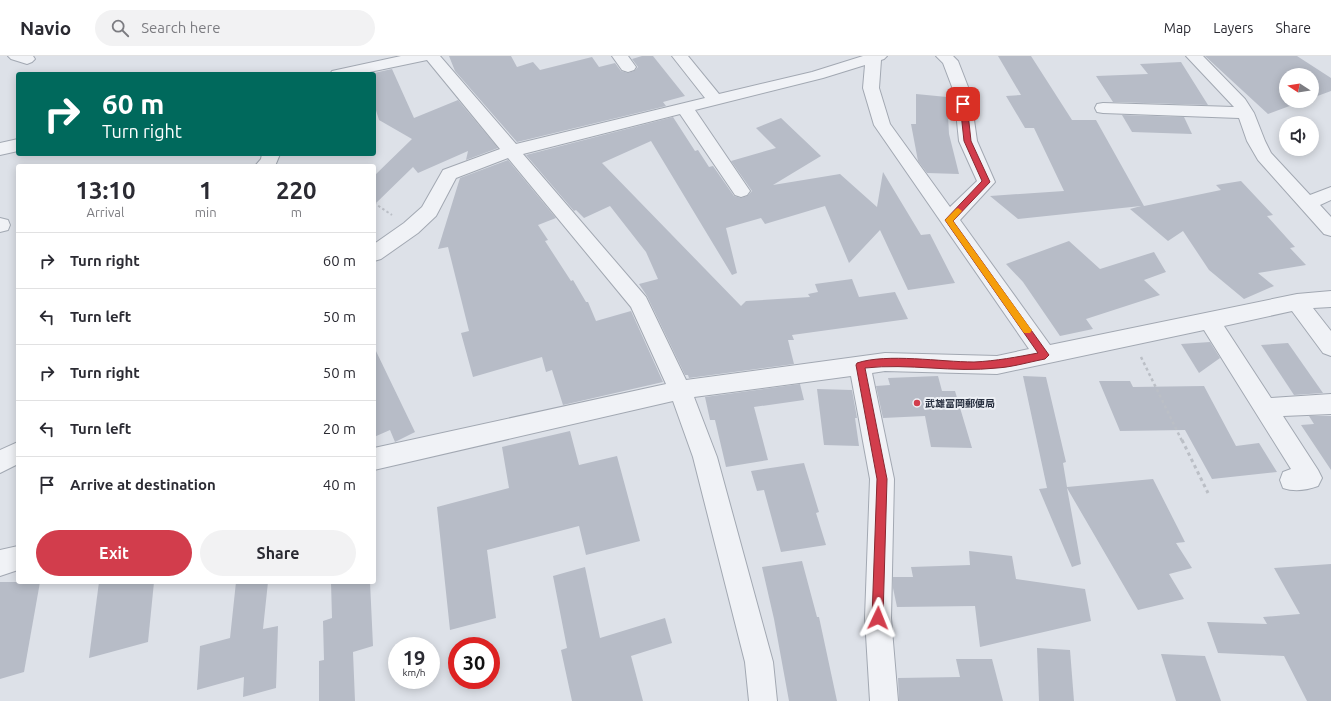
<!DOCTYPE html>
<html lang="en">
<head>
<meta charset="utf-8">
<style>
  :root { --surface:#fff; --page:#f2f2f3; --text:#2b2b33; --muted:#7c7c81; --line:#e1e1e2; --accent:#d23d4c }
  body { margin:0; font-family:Ubuntu,"Noto Sans JP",sans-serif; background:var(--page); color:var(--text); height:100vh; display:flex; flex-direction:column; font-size:15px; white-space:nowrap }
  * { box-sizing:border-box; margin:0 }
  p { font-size:13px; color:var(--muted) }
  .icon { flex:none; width:22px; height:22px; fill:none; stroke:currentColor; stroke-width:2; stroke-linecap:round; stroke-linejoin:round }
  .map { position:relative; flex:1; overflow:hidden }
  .side { position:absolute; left:16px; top:108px; width:360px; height:420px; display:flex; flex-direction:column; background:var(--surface); border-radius:4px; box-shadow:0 2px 10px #0003 }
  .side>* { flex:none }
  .banner { position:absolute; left:16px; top:16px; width:360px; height:84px; border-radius:4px; box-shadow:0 2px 10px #0003; background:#00695c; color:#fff; overflow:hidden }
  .needle { width:26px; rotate:282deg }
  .controls { position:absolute; left:1279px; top:12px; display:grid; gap:8px }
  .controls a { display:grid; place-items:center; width:40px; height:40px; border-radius:50%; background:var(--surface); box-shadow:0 2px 10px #0003; font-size:20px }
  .speed { position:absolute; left:388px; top:581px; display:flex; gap:8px; font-size:20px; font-weight:700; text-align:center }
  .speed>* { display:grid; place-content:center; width:52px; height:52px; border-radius:50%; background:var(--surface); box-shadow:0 2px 10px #0003; line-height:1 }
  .speed small { font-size:10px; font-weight:400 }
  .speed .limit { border:6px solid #d22; background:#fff; color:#111 }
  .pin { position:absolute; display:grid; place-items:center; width:34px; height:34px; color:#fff; margin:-17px; border-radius:8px; box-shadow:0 2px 6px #0006 }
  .me { position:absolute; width:44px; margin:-22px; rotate:2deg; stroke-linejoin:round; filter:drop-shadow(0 0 3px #0008) }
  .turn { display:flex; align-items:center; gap:14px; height:84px; padding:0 20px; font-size:18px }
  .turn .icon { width:52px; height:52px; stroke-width:2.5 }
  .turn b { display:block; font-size:28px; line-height:34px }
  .eta { display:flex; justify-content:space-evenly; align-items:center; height:68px; text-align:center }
  .eta b { font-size:24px; font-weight:600; line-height:28px }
  .cta { display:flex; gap:8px; margin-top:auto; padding:8px 20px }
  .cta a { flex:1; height:46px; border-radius:24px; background:var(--accent); color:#fff; font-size:16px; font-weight:600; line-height:46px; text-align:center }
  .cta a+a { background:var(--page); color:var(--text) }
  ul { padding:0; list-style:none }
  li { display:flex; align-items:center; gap:12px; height:56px; padding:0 20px; border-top:1px solid var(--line) }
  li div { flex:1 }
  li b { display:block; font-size:15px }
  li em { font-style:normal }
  header { display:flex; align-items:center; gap:24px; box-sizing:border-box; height:56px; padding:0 20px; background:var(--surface); border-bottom:1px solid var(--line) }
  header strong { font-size:19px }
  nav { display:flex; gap:22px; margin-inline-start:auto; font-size:14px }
  .search { width:280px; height:36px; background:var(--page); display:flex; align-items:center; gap:10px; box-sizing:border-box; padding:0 14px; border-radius:22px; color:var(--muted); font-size:15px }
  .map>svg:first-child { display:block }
</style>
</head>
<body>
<header>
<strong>Navio</strong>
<div class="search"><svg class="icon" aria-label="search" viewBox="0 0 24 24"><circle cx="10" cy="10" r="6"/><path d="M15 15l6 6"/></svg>Search here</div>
<nav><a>Map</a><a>Layers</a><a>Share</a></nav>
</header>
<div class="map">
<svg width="1331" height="645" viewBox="0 0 1331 645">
  <rect width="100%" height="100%" fill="#dde1e8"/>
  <g fill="#b7bcc7">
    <path d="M449 0H511L517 11 533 6 540 14 592 1 599 11 615 7 621 15 628 17 634 15 638 11 632 3 642 0H653L685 40 663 46 666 50 517 86 455 15Z"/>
    <path d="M998 0H1031L1072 64H1096L1144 150 1221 134 1216 129 1241 125 1273 159 1267 160 1295 191 1290 192 1306 209 1258 217 1274 230 1244 243 1209 214 1183 175 1168 185 1130 153 1141 150 1018 163 990 140 1064 135 1034 72H1025L1006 40 1021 39Z"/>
    <path d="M1205 0H1297L1331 22V35L1312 42V19H1286V45H1303L1268 58Z"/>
    <path d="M1181 6 1208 49 1113 46 1096 20 1148 18 1140 8Z"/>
    <path d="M392 13 414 62 458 44 498 92 466 104 468 95 418 117 413 111 374 149V120L412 83 379 64 374 48V17Z"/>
    <path d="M916 38 947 41 949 78 959 118 927 117 918 105 911 68H916Z"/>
    <path d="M1122 59 1184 61 1192 78 1132 76Z"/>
    <path d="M673 61 695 95 698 94 709 111 713 110 734 140 741 142 747 140 752 135 731 105 776 92 756 72 781 62 821 100 773 129 840 118 877 151 883 116 921 179 930 178 955 227 908 234 880 174 849 207 825 150 765 168 761 162 726 172 737 217 732 219 651 85 602 107 741 250 746 245 810 241 808 238 818 236 815 228 852 223 859 241 895 236 908 263 792 279 794 284H788L794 308 689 322 688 319H685L647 240 639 228 658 223 646 196 610 150 584 162 576 154 574 155 526 99Z"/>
    <path d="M508 104 556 162 538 169 548 184 545 185 571 225 573 224 586 246H588L596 265 631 255 663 326 563 349 552 314 546 316 542 301 473 321 461 277 469 275 448 191 438 193 460 122Z"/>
    <path d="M1069 185 1100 213 1154 196 1166 216 1144 224 1160 239 1086 263 1093 273 1060 280 1023 226 1006 208Z"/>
    <path d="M1210 286 1220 302 1199 317 1181 288Z"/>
    <path d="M1288 287 1323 337 1294 339 1261 289Z"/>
    <path d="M374 291 415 376 395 386 390 374 374 381Z"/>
    <path d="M938 320 942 335H955L972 392 931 391 925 360 883 362 876 330 890 329 888 322Z"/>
    <path d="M1023 320 1046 321 1066 406 1063 407 1067 431 1153 423 1185 486 1176 487 1192 512 1169 518 1184 543 1138 554 1067 432 1081 508 1072 511 1039 433 1047 432Z"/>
    <path d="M1099 325H1130L1133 331 1204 330 1236 390 1259 387 1277 416 1212 423 1185 374 1120 375Z"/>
    <path d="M800 328 804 344 754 351 768 404 726 411 715 364H710L705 341Z"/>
    <path d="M817 333 852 334 857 362H855L859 390 824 389Z"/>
    <path d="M1309 360H1331V414L1301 369 1314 368Z"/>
    <path d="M570 375 579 409 617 400 640 485 586 499 579 470 487 494 496 562 450 574 437 451 509 432 502 391Z"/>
    <path d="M804 407 819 456 816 457 826 489 781 496 764 434 757 435 751 415Z"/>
    <path d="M969 495 1012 500 1016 523 1085 533 1091 565 980 591 975 550 897 551 893 532V521H913L911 511 970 509Z"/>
    <path d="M802 505 817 561H819L837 645H789L774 563 762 511Z"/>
    <path d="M1331 508V645H1307L1284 600 1218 597 1207 566 1267 568 1263 561 1300 558 1274 512Z"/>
    <path d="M585 511 600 582 665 562 672 587 631 600 643 645H572L561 594 567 592 553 520Z"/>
    <path d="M0 526H40L24 616 0 623Z"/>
    <path d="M99 526H154L148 586 89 602Z"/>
    <path d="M236 526H268L263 573 278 570 276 632 243 641 244 621 197 634 200 590 230 582Z"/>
    <path d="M331 526H370L373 590 353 596 355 645H319V605L324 604 323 565 332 562Z"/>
    <path d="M1037 592 1070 594 1074 645H1039Z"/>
    <path d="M1161 598 1205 600 1221 645H1176Z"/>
    <path d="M956 603H992L1003 645H899L898 622 960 621Z"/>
  </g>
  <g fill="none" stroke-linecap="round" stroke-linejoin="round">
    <g stroke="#a2a8b2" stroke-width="2">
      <g id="minor">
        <path d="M8 0H33L35 3 32 6 27 8 11 3Z"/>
        <path d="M401 0H440L516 88 705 42 672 0H688L719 38 812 16 863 0H887L884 3 881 4 879 32 890 68 950 151 977 125 959 85 954 36 943 7 936 0H953L958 5 970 36 977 85 995 126 960 164 1050 289 1297 238 1331 235V251L1313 252 1331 275V300L1323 297 1292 255 1224 270 1271 342 1331 338V358L1283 360 1318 414 1322 422 1318 430C1307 434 1295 436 1283 432L1280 424 1283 416 1291 413 1204 274 997 318 885 315 872 317 894 423 891 562 898 645H870L865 562 870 423 851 320 694 341 717 401 773 606 777 645H749L745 606 693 401 673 345 374 414V392L666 328 631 251 508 102 456 122 436 160 418 177 381 203 374 205V188L404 167 422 151 443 114 500 93 427 4 360 18H330L332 15ZM865 9 863 32 874 69 1029 293 997 300 885 297 686 324 646 241 523 98 680 58 735 139 741 141 747 139 750 135 695 54 823 22Z"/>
        <path d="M612 0H628L636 11 634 14 628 16 622 14Z"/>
        <path d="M1186 0H1203L1245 43 1254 57 1265 85 1271 97 1310 139 1331 131V144L1320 149 1331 161V180L1324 178 1258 104 1247 85 1239 62 1103 57 1097 56 1095 52 1097 48 1103 47 1234 51Z"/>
        <path d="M18 83V95L0 99V87Z"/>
        <path d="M262 98H280L275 110H255L261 103Z"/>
        <path d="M0 162 8 164 10 169 8 174 0 176Z"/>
        <path d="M18 386V408L0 417V394Z"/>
        <path d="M18 490V514L0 520V494Z"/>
      </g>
    </g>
    <path stroke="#bbbfc6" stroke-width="2" stroke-dasharray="2.5 2.5" stroke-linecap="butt" d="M374 147 392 159"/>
    <path stroke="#bbbfc6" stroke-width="2.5" stroke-dasharray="3 3" stroke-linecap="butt" d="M1141 301 1182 385"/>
    <path stroke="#bbbfc6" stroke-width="3" stroke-dasharray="3.5 3.5" stroke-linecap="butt" d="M1182 384 1208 437"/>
    <use href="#minor" fill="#f0f2f6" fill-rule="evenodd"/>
  </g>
  <path fill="#d23d4c" stroke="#882831" d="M963 46 967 48 971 85 990 126 953 165 1049 299 1045 303C1029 306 1013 311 997 312 953 317 909 307 865 312L887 423 883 562 881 566 878 568 874 566 872 562 877 423 856 309 857 307C887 297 941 306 974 306 996 305 1017 301 1038 297L945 164 982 125 964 85 960 48Z"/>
  <path fill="#f59e0b" d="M958 152 962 155 953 165 1030 272 1032 274 1030 277H1024L945 164 956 153Z"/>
  <circle fill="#d23d4c" stroke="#edf0f5" stroke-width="1.5" cx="917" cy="347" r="4"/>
  <g text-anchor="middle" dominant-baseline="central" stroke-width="4" stroke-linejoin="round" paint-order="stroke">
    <g font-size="10" font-weight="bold" fill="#262e3e" stroke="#edf0f5" text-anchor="start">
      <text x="925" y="347">武雄富岡郵便局</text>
    </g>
  </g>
</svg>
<div class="controls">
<a><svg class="needle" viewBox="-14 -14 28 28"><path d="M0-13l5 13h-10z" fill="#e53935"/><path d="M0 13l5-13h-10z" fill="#7c7c81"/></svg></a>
<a><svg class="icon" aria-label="sound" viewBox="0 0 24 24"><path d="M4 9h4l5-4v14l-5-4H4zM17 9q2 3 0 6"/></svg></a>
</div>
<div class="speed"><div>19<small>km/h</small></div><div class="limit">30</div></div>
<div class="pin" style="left:963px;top:48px;background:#d93025"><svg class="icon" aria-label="arrive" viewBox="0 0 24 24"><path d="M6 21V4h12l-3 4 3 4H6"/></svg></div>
<svg class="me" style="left:878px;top:562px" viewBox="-20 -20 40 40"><path d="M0-17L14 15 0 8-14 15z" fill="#d23d4c" stroke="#fff" stroke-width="4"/></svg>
<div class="banner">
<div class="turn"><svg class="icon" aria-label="right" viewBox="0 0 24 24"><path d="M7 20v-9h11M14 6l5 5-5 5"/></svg><div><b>60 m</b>Turn right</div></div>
</div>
<section class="side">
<div class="eta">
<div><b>13:10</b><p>Arrival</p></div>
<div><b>1</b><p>min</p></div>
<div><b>220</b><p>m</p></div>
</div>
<ul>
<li><svg class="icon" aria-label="right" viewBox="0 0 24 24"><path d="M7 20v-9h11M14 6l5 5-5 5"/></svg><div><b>Turn right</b></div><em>60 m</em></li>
<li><svg class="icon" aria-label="left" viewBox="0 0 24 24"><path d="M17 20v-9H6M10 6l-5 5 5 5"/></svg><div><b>Turn left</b></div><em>50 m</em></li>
<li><svg class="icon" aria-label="right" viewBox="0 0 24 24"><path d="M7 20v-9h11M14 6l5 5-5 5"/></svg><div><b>Turn right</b></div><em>50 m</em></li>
<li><svg class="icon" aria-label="left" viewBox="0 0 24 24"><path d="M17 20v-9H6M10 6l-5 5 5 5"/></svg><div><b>Turn left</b></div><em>20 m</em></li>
<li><svg class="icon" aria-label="arrive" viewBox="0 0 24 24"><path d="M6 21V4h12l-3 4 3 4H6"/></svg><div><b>Arrive at destination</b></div><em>40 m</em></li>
</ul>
<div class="cta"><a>Exit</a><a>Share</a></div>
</section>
</div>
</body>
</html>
